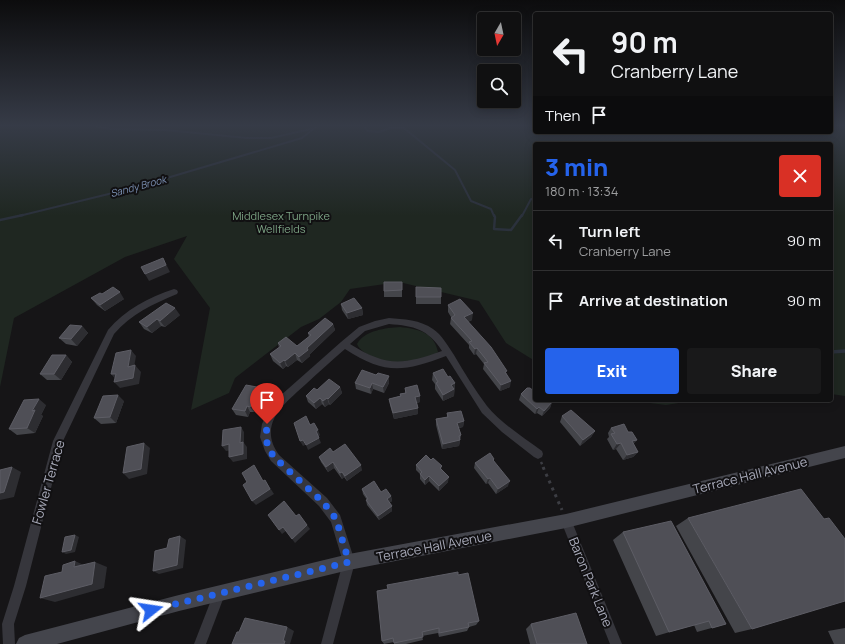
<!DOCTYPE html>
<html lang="en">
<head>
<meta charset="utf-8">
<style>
  :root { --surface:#101011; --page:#19191a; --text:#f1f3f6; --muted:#9c9d9f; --line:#303031; --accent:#2563eb }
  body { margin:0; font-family:Manrope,sans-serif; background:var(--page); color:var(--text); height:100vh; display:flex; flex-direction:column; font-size:15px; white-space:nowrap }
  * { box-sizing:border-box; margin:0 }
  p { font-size:13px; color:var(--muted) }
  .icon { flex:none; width:22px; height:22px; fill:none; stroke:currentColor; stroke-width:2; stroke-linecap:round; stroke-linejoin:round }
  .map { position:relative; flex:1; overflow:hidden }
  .sheet { position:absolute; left:533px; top:142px; width:300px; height:260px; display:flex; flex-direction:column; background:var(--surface); border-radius:4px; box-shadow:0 2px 10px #0003,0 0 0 1px var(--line) }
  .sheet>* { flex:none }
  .banner { position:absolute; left:533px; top:12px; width:300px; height:122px; border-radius:4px; box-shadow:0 2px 10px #0003,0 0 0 1px var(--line); background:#101011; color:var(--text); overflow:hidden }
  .needle { width:26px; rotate:189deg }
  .controls { position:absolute; left:477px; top:12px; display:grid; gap:8px }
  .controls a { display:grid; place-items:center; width:44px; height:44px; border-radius:4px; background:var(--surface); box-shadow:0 2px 10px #0003,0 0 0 1px var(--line); font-size:20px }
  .pin { position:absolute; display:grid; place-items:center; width:34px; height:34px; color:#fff; margin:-41px -17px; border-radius:50% 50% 50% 0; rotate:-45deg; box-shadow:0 0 4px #0007 }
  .pin .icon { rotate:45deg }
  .me { position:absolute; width:44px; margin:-22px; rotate:75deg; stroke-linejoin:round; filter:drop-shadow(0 0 3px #0008) }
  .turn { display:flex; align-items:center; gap:14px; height:84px; padding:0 12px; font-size:18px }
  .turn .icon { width:52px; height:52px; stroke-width:2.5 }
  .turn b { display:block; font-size:28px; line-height:34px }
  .then { display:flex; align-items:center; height:38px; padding:0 12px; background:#0003; gap:8px; font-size:15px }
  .round { display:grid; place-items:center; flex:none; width:42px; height:42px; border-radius:4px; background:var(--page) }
  .summary { display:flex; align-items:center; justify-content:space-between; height:68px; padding:0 12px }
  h1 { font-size:24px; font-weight:800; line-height:30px; color:var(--accent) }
  .primary-button { display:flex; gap:8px; margin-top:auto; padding:8px 12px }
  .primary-button a { flex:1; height:46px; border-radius:4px; background:var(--accent); color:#fff; font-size:16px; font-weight:800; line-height:46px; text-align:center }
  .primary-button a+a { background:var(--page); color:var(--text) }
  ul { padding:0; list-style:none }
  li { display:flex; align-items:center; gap:12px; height:60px; padding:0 12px; border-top:1px solid var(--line) }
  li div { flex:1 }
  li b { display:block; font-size:15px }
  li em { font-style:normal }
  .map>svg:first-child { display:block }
</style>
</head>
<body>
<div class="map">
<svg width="845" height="644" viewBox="0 0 845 644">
  <rect width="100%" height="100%" fill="#161517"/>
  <g fill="#1f2721">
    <path d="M0 126H535V132H831V126H845V396L831 394V144H535V361L506 343 479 301 399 282 350 289 341 302 319 319 301 327 235 378 229 393 191 410 210 308 174 259 187 236 125 257 14 318 0 387Z"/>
    <path d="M400 327C418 329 434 332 438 352 430 357 418 363 408 364 396 366 362 357 357 344 365 330 386 328 400 327Z"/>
    <path d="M626 400H698L666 405Z"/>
  </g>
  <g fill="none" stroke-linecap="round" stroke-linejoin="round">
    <g stroke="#2b313c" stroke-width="2">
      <path d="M95 126 111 129 165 130 247 138H271L311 129"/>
      <path d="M364 126 368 131 379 132 390 128H404L455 170 471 201 491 209 494 216"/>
      <path d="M19 216 133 188 302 138 317 126"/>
      <path d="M522 216 531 199 535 200"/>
    </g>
    <g stroke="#2b313c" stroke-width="2.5">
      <path d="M494 215 495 217 494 229 511 230 522 215"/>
      <path d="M0 220 23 215"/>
    </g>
    <path stroke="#2b313c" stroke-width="3.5" d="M831 352 845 351"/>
    <path stroke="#3c3d43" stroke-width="2.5" stroke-dasharray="2.5 3.5" stroke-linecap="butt" d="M541 462 544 468"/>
    <path stroke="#3c3d43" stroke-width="3" stroke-dasharray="3 4.5" stroke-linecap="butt" d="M543 467 562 510"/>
    <g fill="#36363c" fill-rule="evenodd">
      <path d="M174 289 177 290 178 292 177 294C153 304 131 314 114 334L63 441 26 586 14 624 15 644H3L2 624 14 586 53 441 108 330C125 310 149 297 174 289Z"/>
      <path d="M389 318C403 319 421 320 433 329 442 335 448 346 454 355 464 372 475 390 487 406 501 423 524 438 542 451L543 454 542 457 538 459 534 457 502 432 482 413 446 356C402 373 384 374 345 349 332 360 319 372 306 384 284 404 257 424 279 455L327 498 340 515 355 562 333 644H321L343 562 331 522 319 506 271 461 265 451 260 437 262 424 270 407 280 396 341 342 359 327 375 321ZM389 324C414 326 428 329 442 351 402 365 387 367 350 344L365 331Z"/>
      <path d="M566 516 570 517 622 644H610L561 521 562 517Z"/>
      <path d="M219 588 223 590 225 594 206 644H194L215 590Z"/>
    </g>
    <path fill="#44454c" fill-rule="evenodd" d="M845 446V458L566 528 349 570 179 611 57 644H16L19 638 25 635 179 595 349 554 566 514Z"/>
  </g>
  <g fill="#44454a">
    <path d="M402 282V297H384V291Z"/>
    <path d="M416 287 441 297V304H416Z"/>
    <path d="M102 294 124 299 105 311 97 305 91 298Z"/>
    <path d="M341 304 362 308 363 315 348 319 342 310Z"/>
    <path d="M448 305 472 320 468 322 507 374 510 387 500 391 483 369 484 364 476 354 474 355 469 348V345L450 324 451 318V317L448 312Z"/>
    <path d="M180 315 165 327 161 326 152 333 144 329 139 322Z"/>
    <path d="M333 324 335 330 310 354V356L302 363 297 360 288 367 286 366 283 369 273 361 270 354 279 348 278 343 297 346 309 337 308 333Z"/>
    <path d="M82 326 88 333 77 346 66 344 59 338Z"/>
    <path d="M66 355 72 362 61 380H47L40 374Z"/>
    <path d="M433 373 448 377 455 383 454 396 443 401 435 389V384L432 380Z"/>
    <path d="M389 376V383L384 393 373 389 371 394 356 389 355 383Z"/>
    <path d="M340 387 342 393 330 405 329 404 325 407 322 404 316 409 308 402 306 396 317 390Z"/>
    <path d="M405 388 420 402 417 403 418 408V414L394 419 390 405 389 399 400 396V394L405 393Z"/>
    <path d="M535 392 552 402 550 408 542 416 537 413 535 414 519 400 521 394Z"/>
    <path d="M260 393 257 401 258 403 254 412H250L248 417 236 415 232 409Z"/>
    <path d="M124 401 116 423 101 424 94 418Z"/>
    <path d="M46 405 41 415 43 416 35 433 17 435 9 429Z"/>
    <path d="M447 413 464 421 463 427 459 428 461 435 459 446 442 449 436 425V419L447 417Z"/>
    <path d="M562 416 595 431 591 437 580 446 560 422Z"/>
    <path d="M611 428 628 432 637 440 633 444 638 452 633 457 623 460 616 449 613 450 607 439 609 437 608 433Z"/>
    <path d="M333 452 362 470 347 481 344 477 342 479 334 468 328 472 321 462 319 457Z"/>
    <path d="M494 459V461L508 486 496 494 488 483 486 484 474 468 475 463Z"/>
    <path d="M431 460 442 466 441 469 448 482 439 491 429 481 425 485 420 479V474L416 470V465Z"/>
    <path d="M362 489 381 492 391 496 392 501 389 503 392 511 379 520 367 505 366 500H367L363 494Z"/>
    <path d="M688 518 752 629 735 633 676 526Z"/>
    <path d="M623 532 726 624 697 632 694 625 656 636 613 540Z"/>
    <path d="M458 575 479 621 476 625 469 627 467 631 439 637 438 633 422 636 423 640 406 644H394V642L384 644 382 641Z"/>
    <path d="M531 624 587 644H530L526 629Z"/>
    <path d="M845 628V644H834L828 631Z"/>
  </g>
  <g fill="#2d2d31">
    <path d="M163 258 170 272 149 281 145 274Z"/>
    <path d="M120 292 124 299 105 311 100 305Z"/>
    <path d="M175 308 180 315 165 327 160 321Z"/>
    <path d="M362 308 363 315 348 319 347 313Z"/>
    <path d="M473 313 472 320 463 324 464 317Z"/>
    <path d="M157 319 161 326 152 333 147 327Z"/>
    <path d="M333 324 335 330 310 354V356L302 363 299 357 307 348Z"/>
    <path d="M82 326 88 333 77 346 71 339Z"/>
    <path d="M477 348 476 354 474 355 475 349Z"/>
    <path d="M131 350 136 356 133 373 128 367Z"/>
    <path d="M295 353 297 360 288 367 285 361Z"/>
    <path d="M66 355 72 362 61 380 54 374Z"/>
    <path d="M284 360 286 366 283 369 280 363Z"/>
    <path d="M135 365 141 372 139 384 120 388 114 382Z"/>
    <path d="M111 374H116L117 381Z"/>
    <path d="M389 376V383L384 393 383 387Z"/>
    <path d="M511 381 510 387 500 391 501 385Z"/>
    <path d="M372 383 373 389 371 394 370 388Z"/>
    <path d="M455 383 454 390 451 385Z"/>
    <path d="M257 387 260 393 257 401 258 403 254 412 250 407 253 396Z"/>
    <path d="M340 387 342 393 330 405 328 399Z"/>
    <path d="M454 389V396L443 401V395Z"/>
    <path d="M118 395 124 401 116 423 110 417Z"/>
    <path d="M420 396V402L415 403V397Z"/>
    <path d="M320 398 322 404 316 409 314 403Z"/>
    <path d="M327 398 329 404 325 407 323 401Z"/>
    <path d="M39 399 46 405 41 415 43 416 35 433 27 428 32 411Z"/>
    <path d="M552 402 550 408 542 416 544 411Z"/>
    <path d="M247 406 250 412 248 417 245 411Z"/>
    <path d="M539 407 537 413 535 414 537 409Z"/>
    <path d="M418 408V414L394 419 393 413Z"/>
    <path d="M464 421 463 427 456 428 457 423Z"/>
    <path d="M241 427 244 432V443L247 447V459L233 462 229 457 240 443Z"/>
    <path d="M318 430 320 435 318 437 316 431Z"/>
    <path d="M595 431 591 437 580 446 583 440Z"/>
    <path d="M319 438 321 443 308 450 306 445Z"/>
    <path d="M303 440 305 445 303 446 300 441Z"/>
    <path d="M460 440 459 446 442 449 443 444Z"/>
    <path d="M637 440 632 445V441Z"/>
    <path d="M144 443 150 448 147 474 129 479 123 473Z"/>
    <path d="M621 443 616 449 613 450 617 444Z"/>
    <path d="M229 444 233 450 226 451 222 446Z"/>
    <path d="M638 452 633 457 623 460 627 455Z"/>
    <path d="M333 462 334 468 328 472 326 467Z"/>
    <path d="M361 465 362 470 347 481 345 476Z"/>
    <path d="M12 467 21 472 14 497 0 500V493Z"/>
    <path d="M342 472 344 477 342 479 340 473Z"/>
    <path d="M429 476V481L425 485V480Z"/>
    <path d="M449 477 448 482 439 491V486Z"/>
    <path d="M490 478 488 483 486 484 488 479Z"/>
    <path d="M265 480 274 494 256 505 252 501Z"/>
    <path d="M510 481 508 486 496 494 498 489Z"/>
    <path d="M391 496 392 501 388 504 387 499Z"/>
    <path d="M392 506V511L379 520 378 516Z"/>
    <path d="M307 525 310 529 295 543 292 539Z"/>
    <path d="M283 527 286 531 282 534 279 530Z"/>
    <path d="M75 535 79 537 75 552 66 554 62 552Z"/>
    <path d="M180 536 186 540 183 568 159 574 153 571Z"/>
    <path d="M75 561 88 567H74Z"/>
    <path d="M95 562 107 567 104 588 55 602 40 598Z"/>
    <path d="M287 627 294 631 290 644H291H284L283 641Z"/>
  </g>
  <g fill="#4f4f56" stroke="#5d5d65">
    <path d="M163 258 166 265 145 274 141 267Z"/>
    <path d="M384 282H402V290L384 291Z"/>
    <path d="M113 287 120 292 100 305 91 298 100 293 102 294Z"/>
    <path d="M416 287 441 288V297H416Z"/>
    <path d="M354 298 362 308 347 313 341 304Z"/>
    <path d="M460 299 473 313 464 317 491 347 507 371 505 372 511 381 501 385 484 363 488 362 477 348 475 349 469 342 472 341 451 318 455 315 448 305Z"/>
    <path d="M166 303 175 308 160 321 157 319 147 327 139 322Z"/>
    <path d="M325 318 333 324 307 348 308 350 299 357 295 353 285 361 284 360 280 363 270 354 281 346 278 343 286 337 297 346 311 335 308 333Z"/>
    <path d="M70 325 82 326 71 339 59 338Z"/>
    <path d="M131 350 128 367 135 365 133 378 114 382 116 374H111L116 353Z"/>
    <path d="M52 355H66L54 374H40Z"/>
    <path d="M443 369 448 377 450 376 455 383 451 385 454 389 443 395 436 383 438 382 433 373Z"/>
    <path d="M362 370 376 375 378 373 389 376 383 387 372 383 370 388 355 383Z"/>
    <path d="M329 379 340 387 328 399 327 398 323 401 320 398 314 403 306 396 314 388 317 390Z"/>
    <path d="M246 385 257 387 253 396 255 397 250 407 247 406 245 411 232 409Z"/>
    <path d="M417 385 420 396 415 397 418 408 393 413 389 399 401 396 400 394 406 393 405 388Z"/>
    <path d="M527 388H530L535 392V400H550L552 402 544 411 539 407 537 409 521 394Z"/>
    <path d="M118 395 110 417 94 418 103 396Z"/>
    <path d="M39 399 32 411 35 410 27 428 9 429 24 400Z"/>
    <path d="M571 410 595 431 583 440 562 416Z"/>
    <path d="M461 411 464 421 457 423 461 435 459 436 460 440 443 444 436 419 448 417 447 413Z"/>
    <path d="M306 416 310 425 314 423 318 430 316 431 319 438 306 445 303 440 300 441 294 423Z"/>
    <path d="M624 424 628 432H632L637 440 632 441 638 452 627 455 621 443 617 444 611 434 615 433 611 428Z"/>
    <path d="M241 427 240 443 243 442V454L229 457V444L222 446 223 430Z"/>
    <path d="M144 443 141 469 123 473 127 447Z"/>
    <path d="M345 444 361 465 345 476 342 472 340 473 333 462 326 467 319 457 330 448 333 452Z"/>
    <path d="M490 453 494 459 493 460 510 481 498 489 490 478 488 479 475 463Z"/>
    <path d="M426 455 431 460 433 458 442 466 440 468 449 477 439 486 429 476 425 480 420 474 422 472 416 465Z"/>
    <path d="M254 465 263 481 265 480 270 489 252 501 243 485 247 482 242 473Z"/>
    <path d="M12 467 4 492 0 493V470Z"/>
    <path d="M374 481 381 492 386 489 391 496 387 499 392 506 378 516 366 500 368 499 362 489Z"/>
    <path d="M801 489 824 519 829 518 845 539V601L752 629 688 518Z"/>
    <path d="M284 501 296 516 299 514 307 525 292 539 283 527 279 530 268 515Z"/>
    <path d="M671 521 726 624 712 628 709 621 669 632 623 532Z"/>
    <path d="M75 535 71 550 62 552 65 537Z"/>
    <path d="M180 536 177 565 153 571 155 551 167 548 169 539Z"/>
    <path d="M75 561 74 567 95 562 92 584 40 598 45 576 62 572 63 565Z"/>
    <path d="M458 572V575L468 573 479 621 468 623 469 627 439 633V628L422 632 423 637 394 643 393 638 382 641 377 591 388 589 387 585Z"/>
    <path d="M576 613 587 644H537L531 624Z"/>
    <path d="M245 618 287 627 283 641H285L284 644H232L237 632H239Z"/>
  </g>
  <linearGradient id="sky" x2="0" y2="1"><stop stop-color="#0c0c0d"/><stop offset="0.58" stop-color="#363b47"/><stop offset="1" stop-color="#363b47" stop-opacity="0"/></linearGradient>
  <rect width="845" height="216" fill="url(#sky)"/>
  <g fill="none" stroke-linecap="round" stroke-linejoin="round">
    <path stroke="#2563eb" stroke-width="7" stroke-dasharray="0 12.6" d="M151 610 349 562 336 519 323 502 275 458 268 448 266 437 267 424"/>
  </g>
  <g text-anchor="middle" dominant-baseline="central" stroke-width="4" stroke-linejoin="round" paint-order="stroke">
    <g font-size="10" font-style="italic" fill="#7c91b4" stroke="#111012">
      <text transform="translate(138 186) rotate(-15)">Sandy Brook</text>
    </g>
    <g font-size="11" fill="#7da485" stroke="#111012">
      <text x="281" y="215">Middlesex Turnpike<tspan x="281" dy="13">Wellfields</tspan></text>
    </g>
    <g font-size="13" fill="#a7a9b8" stroke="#111012">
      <text transform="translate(750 475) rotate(-14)">Terrace Hall Avenue</text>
      <text transform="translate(48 482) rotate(-74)">Fowler Terrace</text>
      <text transform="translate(434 546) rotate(-11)">Terrace Hall Avenue</text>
      <text transform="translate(591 582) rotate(68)">Baron Park Lane</text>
    </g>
  </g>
</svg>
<div class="controls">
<a><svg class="needle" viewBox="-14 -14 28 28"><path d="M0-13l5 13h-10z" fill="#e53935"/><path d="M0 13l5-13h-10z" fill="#9c9d9f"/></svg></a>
<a><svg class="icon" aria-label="search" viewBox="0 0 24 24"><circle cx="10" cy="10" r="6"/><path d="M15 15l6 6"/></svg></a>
</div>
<div class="pin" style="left:267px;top:424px;background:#d93025"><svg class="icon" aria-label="arrive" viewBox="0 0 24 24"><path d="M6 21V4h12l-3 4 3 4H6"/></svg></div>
<svg class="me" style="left:151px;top:610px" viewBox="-20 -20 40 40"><path d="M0-17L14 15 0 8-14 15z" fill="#2563eb" stroke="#fff" stroke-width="4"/></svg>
<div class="banner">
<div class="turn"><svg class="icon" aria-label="left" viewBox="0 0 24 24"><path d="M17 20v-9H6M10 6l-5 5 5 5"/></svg><div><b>90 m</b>Cranberry Lane</div></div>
<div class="then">Then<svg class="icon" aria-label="arrive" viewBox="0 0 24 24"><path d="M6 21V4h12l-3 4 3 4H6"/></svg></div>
</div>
<section class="sheet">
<div class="summary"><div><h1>3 min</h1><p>180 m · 13:34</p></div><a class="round" style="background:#d93025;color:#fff"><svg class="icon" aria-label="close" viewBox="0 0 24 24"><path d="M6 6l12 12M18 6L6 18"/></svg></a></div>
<ul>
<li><svg class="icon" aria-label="left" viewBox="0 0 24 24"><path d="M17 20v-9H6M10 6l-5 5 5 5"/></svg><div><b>Turn left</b><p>Cranberry Lane</p></div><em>90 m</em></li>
<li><svg class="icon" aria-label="arrive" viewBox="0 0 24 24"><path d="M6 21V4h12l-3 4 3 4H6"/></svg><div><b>Arrive at destination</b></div><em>90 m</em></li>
</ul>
<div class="primary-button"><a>Exit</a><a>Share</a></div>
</section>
</div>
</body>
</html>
